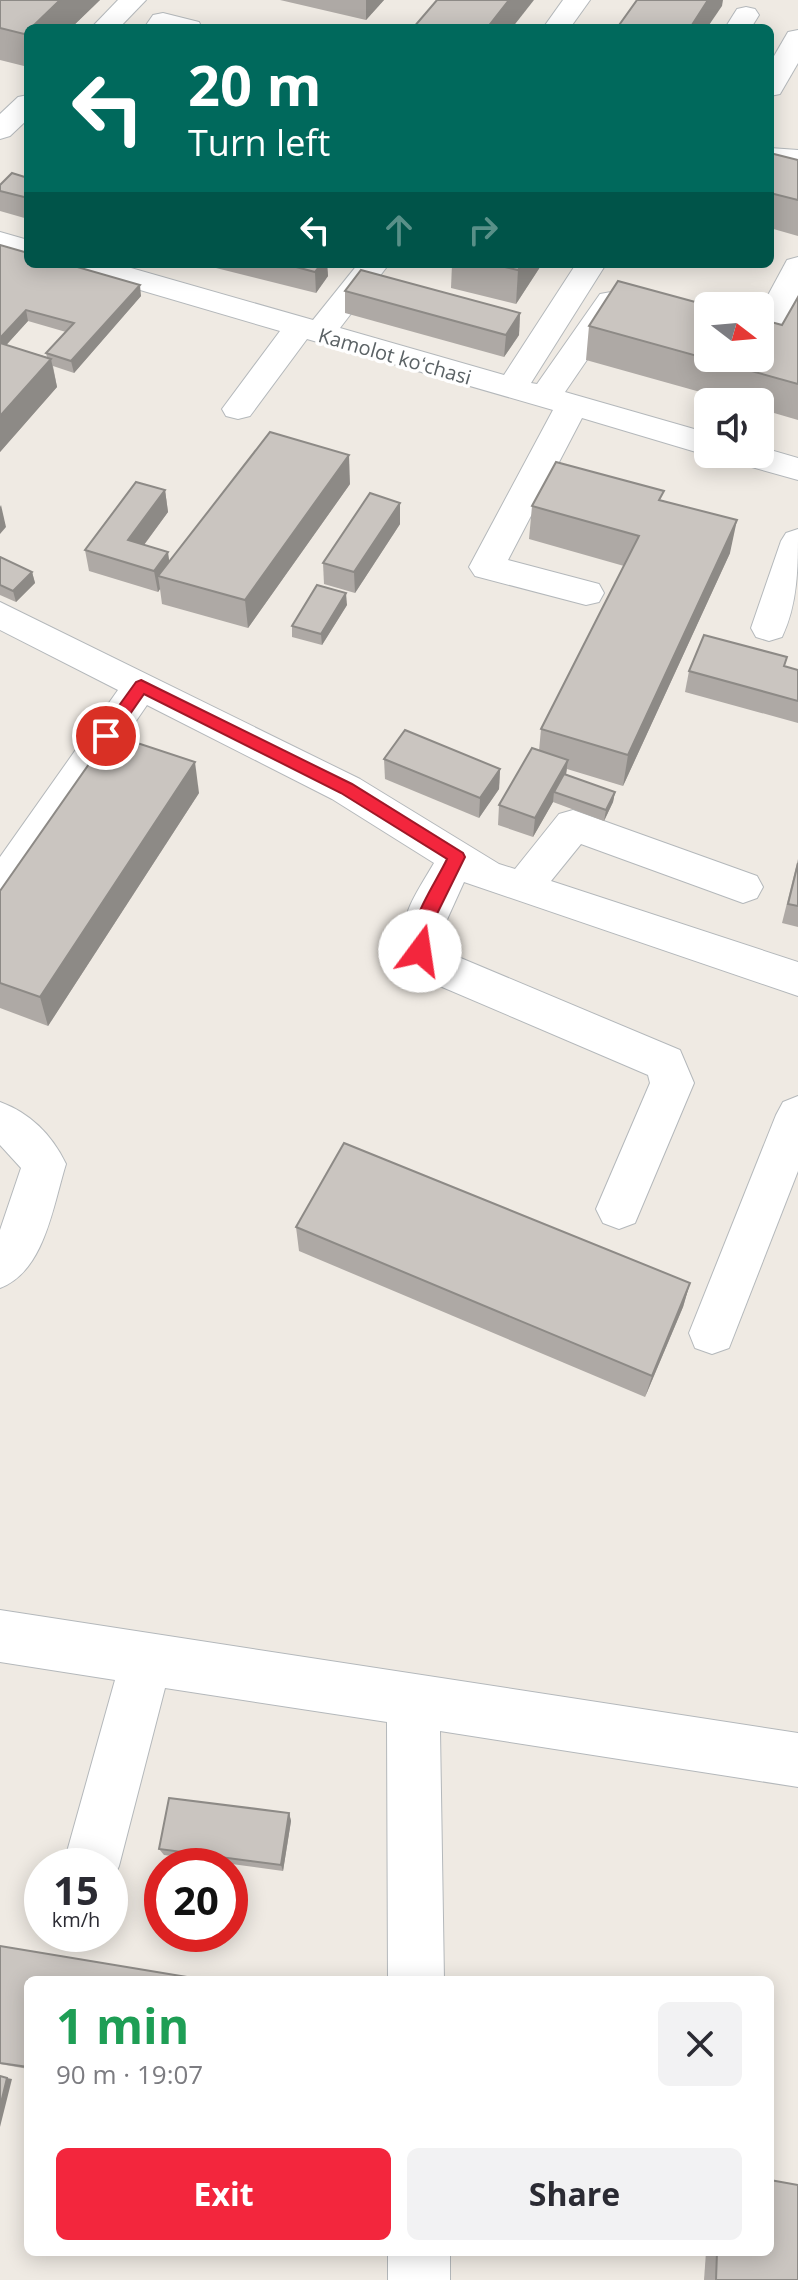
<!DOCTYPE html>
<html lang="en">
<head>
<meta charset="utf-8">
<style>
  :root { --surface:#fff; --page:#f2f2f3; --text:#2b2b33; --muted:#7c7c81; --accent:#f3263d }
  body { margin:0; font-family:"Open Sans",sans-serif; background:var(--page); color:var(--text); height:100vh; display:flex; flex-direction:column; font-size:30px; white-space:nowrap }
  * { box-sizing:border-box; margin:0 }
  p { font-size:26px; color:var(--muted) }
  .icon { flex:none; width:44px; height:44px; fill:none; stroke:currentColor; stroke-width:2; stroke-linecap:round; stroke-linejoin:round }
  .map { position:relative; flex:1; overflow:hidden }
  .details { position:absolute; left:24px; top:1976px; width:750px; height:280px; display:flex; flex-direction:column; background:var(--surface); border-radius:12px; box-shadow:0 4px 20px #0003 }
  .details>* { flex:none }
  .banner { position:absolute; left:24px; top:24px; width:750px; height:244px; border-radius:12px; box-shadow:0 4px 20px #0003; background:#00695c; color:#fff; overflow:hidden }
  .needle { width:52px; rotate:106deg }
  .buttons { position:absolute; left:694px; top:292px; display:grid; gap:16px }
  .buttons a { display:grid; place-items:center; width:80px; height:80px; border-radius:12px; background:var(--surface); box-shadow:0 4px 20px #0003; font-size:40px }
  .speed { position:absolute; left:24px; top:1848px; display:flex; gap:16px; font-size:40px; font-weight:700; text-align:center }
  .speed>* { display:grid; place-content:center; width:104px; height:104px; border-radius:50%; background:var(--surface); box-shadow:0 4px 20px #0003; line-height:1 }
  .speed small { font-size:20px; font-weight:400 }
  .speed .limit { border:12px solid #d22; background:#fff; color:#111 }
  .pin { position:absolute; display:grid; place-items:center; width:68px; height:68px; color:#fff; margin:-34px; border:4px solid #fff; border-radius:50%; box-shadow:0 2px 8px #0007 }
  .me { position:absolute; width:88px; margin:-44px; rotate:14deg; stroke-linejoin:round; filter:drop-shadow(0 0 6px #0008) }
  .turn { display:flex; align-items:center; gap:28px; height:168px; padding:0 32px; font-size:36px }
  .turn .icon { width:104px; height:104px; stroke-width:2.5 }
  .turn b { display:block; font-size:56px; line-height:68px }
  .lanes { display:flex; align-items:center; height:76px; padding:0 32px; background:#0003; justify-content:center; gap:40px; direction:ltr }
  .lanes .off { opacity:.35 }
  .round { display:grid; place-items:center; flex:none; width:84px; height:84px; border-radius:12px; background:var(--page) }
  .overview { display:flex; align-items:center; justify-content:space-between; height:136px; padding:0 32px }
  h1 { font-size:48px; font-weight:700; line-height:60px; color:#1e9e55 }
  .cta { display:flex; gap:16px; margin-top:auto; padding:16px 32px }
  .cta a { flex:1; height:92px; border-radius:12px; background:var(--accent); color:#fff; font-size:32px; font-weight:700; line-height:92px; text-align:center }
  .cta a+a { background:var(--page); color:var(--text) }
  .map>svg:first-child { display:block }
</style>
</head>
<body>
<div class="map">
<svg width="798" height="2280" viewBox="0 0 798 2280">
  <rect width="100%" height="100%" fill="#efeae3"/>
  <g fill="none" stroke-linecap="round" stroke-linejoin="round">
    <g stroke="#b4b8bb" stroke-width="2">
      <g id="minor">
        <path d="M118 0H146L119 28H91Z"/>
        <path d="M563 0H590L570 28H543Z"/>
        <path d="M746 7 755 9 759 15 751 28H725L737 9Z"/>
        <path d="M163 13 199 22 202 28H144L153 15Z"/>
        <path d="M798 30V63L780 94 770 96V63L788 32Z"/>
        <path d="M28 95V119L10 136 0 139V114L18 97Z"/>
        <path d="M770 148 798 150V168L770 166Z"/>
        <path d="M0 232 28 240V258L0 250Z"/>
        <path d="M798 257V297L771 348 760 351V310L787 260Z"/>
        <path d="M68 264H117L313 320 358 264H389L340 328 504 375 576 264H606L531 383 537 384 600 294 611 292 708 317V337L619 313 565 392 708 433V454H711L696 452 582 418 508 560 599 584 604 593 599 602 586 605 475 576 469 567 553 410 307 339 250 416 238 419 226 416 222 409 280 331 72 270Z"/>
        <path d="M760 447 798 458V480L734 462 729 454H760Z"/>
        <path d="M798 529C798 567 798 603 782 637L769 641 756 637 751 628 781 541 786 533Z"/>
        <path d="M0 602 360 779 499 864 515 869 559 814 573 810 757 876 763 887 757 898 743 903 581 844 551 881 798 962V996L464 882 445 924 444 951 680 1050 694 1083 635 1223 619 1229 603 1223 596 1209 650 1083 648 1075 414 975C390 928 410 904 434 863L332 799 147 705 14 899 0 904V857L118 690 0 630Z"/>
        <path d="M798 1096V1171L729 1348 712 1354 695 1348 689 1333 776 1115 783 1102Z"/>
        <path d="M0 1102C30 1113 52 1135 66 1164 53 1205 45 1271 0 1288V1230L21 1168 0 1145Z"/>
        <path d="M0 1610 798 1733V1787L440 1731 444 1980H388L387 1722 165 1688 119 1866 110 1886V1866H63L115 1680 0 1662Z"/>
        <rect x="388" y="2252" width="62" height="28"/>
      </g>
    </g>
    <use href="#minor" fill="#fff" fill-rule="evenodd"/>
  </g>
  <g fill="#aea9a5" fill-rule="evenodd">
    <path d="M0 0H100L71 28H28V67L0 60Z"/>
    <path d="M280 0H384L366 20Z"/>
    <path d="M770 153 798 160V236L770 228Z"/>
    <path d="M28 178V219L0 211V185Z"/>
    <path d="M0 245 141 296 74 373 53 366 57 387 0 452ZM28 321 66 332 46 353 47 357 6 345Z"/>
    <path d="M200 264H327L328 276 316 293Z"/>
    <path d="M452 264H542L516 304 451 288Z"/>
    <path d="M345 291 520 313 519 335 504 357 345 313Z"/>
    <path d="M798 297V420L760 409V402H736L586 360 589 326 782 325Z"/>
    <path d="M350 484 248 628 162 604 160 589 158 592 89 571 85 550 165 490 168 512 144 545 169 562Z"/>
    <path d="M663 500 730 553 623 786 567 769 566 775 615 792 613 802 604 821 553 802 533 837 498 825 499 805 539 751 541 729 624 566 529 539 532 506Z"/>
    <path d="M400 503V524L355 593 324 584 323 563Z"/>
    <path d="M0 557 32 572 35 583 16 602 0 595Z"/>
    <path d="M347 605 322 645 292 637V626Z"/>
    <path d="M785 667 798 670V723L685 692 689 671Z"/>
    <path d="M384 759 500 769 499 789 479 818 385 779Z"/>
    <path d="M199 793 48 1026 0 1008V891Z"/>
    <path d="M798 859V927L782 923Z"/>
    <path d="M296 1227 690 1283 683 1307 645 1397 299 1251Z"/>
    <path d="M289 1813 291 1821 283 1871 164 1855 159 1849Z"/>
    <path d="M0 1946 28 1980V2069L0 2064Z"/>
    <path d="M706 2252H770L798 2280H704Z"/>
  </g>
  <g fill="#8d8a86">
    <path d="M60 0H100L71 28H31Z"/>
    <path d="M366 0H384L366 20Z"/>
    <path d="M509 0H534L512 28H487Z"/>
    <path d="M708 0H723L722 6 707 28H690Z"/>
    <path d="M28 31V55L24 34Z"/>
    <path d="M321 264H327L328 276 316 293 315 272Z"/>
    <path d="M522 264H542L516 304 518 270Z"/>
    <path d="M140 285 141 296 74 373 71 361Z"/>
    <path d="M26 310 28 321 0 352V338Z"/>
    <path d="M520 313 519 335 504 357 506 335Z"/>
    <path d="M51 359 57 387 0 452V416Z"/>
    <path d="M349 455 350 484 248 628 245 600Z"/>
    <path d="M165 490 168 512 132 561 128 540Z"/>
    <path d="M400 503V524L355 593 354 572Z"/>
    <path d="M1 505 6 527 0 534V507Z"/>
    <path d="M737 520 730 553 623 786 628 755Z"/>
    <path d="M168 552 171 573 158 576 160 589 158 592 154 571Z"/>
    <path d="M32 572 35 583 16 602 13 591Z"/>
    <path d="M346 593 347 605 322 645 321 634Z"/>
    <path d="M568 760 565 780 554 792 553 802 533 837 535 818Z"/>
    <path d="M195 762 199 793 48 1026 40 997Z"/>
    <path d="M500 769 499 789 479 818 480 798Z"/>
    <path d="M615 792 613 802 604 821 606 810Z"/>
    <path d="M690 1283 683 1307 645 1397 652 1376Z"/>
    <path d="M289 1813 291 1821 283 1871 281 1865Z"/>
    <path d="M7 2078 12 2079 0 2127V2107Z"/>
  </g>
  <g fill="#cac5c0" stroke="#8d8a86" stroke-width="2">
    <path d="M0 0H60L31 28H28V31L24 34 0 28Z"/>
    <path d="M437 0H509L487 28H413Z"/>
    <path d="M637 0H708L690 28H617Z"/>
    <path d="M770 153 798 160V200L770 193Z"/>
    <path d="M12 173 28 178V198L0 191V185Z"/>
    <path d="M0 245 28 253V264H67L140 285 71 361 46 353 74 323 26 310 0 338Z"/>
    <path d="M285 264H321L315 272Z"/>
    <path d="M492 264H522L518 270Z"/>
    <path d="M361 270 520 313 506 335 345 291Z"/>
    <path d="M618 281 710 306H708V358H760V319L782 325 798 297V384L589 326Z"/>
    <path d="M0 343 51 359 0 416Z"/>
    <path d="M270 432 349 455 245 600 158 576Z"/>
    <path d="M556 462 664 491 659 500 737 520 628 755 541 729 639 536 532 506Z"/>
    <path d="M136 482 165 490 128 540 168 552 154 571 85 550Z"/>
    <path d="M370 493 400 503 354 572 323 563Z"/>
    <path d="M0 557 32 572 13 591 0 585Z"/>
    <path d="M317 585 346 593 321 634 292 626Z"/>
    <path d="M704 635 787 657 784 666 798 670V701L689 671Z"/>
    <path d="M405 730 500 769 480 798 384 759Z"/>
    <path d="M110 734 195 762 40 997 0 983V891Z"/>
    <path d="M532 748 568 760 535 818 499 805Z"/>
    <path d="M564 774 615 792 606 810 554 792Z"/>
    <path d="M798 863V906L788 904Z"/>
    <path d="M344 1143 690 1283 652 1376 296 1227Z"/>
    <path d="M169 1798 289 1813 281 1865 159 1849Z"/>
    <path d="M0 1946 205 1980H28V2067L0 2063Z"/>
    <path d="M0 2076 7 2078 0 2107Z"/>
    <path d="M770 2180 798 2185V2280H716L717 2252H770Z"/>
  </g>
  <path fill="#f3263d" stroke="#9e1928" stroke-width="2" d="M141 680 352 784 463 853 465 857 430 928 426 955H414C403 927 435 885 447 859L341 793 144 694 112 740H100V732L136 682Z"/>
  <g text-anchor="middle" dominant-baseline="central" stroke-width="7" stroke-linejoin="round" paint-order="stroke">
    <g font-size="20" fill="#5b6265" stroke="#fff">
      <text transform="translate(395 356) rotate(16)">Kamolot koʻchasi</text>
    </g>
  </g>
</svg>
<div class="buttons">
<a><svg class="needle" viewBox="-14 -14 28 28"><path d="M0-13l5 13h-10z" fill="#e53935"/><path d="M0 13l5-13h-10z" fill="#7c7c81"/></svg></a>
<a><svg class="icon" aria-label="sound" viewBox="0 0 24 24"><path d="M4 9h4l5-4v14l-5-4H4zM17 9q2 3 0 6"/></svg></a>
</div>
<div class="speed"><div>15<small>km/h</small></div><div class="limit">20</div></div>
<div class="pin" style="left:106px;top:736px;background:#d93025"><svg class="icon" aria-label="arrive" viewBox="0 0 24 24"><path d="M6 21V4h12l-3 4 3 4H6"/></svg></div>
<svg class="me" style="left:420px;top:951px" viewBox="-20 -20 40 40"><circle r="19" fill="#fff"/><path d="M0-13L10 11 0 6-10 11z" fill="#f3263d"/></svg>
<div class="banner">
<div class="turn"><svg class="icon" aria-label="left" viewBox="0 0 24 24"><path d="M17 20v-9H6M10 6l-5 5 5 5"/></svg><div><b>20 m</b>Turn left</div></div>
<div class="lanes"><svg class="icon" aria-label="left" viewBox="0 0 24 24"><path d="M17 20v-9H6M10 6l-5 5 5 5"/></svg><svg class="icon off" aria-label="ahead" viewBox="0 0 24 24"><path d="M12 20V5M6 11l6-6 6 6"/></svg><svg class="icon off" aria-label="right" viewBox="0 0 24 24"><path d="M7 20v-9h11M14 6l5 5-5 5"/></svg></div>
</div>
<section class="details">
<div class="overview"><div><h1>1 min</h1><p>90 m · 19:07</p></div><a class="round"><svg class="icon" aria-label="close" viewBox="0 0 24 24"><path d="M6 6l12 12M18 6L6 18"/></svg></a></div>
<div class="cta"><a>Exit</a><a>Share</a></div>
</section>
</div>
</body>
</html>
